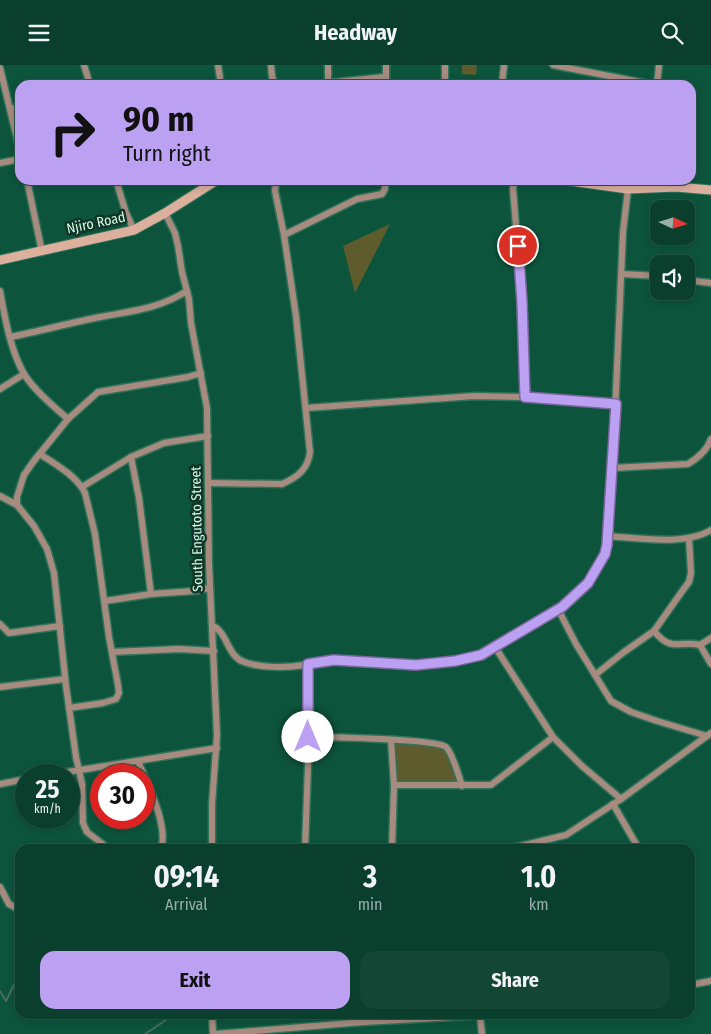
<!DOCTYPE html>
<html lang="en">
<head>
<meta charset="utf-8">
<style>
  :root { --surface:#0a3f2d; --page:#134635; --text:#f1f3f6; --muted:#99afaa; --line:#2a5849; --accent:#bca0f2 }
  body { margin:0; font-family:"Fira Sans Condensed",sans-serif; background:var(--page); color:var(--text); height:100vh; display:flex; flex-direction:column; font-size:19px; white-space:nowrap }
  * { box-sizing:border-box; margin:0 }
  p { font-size:16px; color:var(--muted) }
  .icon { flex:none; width:28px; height:28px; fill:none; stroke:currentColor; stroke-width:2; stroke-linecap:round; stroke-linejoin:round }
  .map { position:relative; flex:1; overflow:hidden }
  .drawer { position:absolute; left:15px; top:779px; width:680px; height:175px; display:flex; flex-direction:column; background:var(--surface); border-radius:15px; box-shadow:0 2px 8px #0003,0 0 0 1px var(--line) }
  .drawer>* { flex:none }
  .hud { position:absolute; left:15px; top:15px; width:681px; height:105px; border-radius:15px; box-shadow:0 2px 8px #0003,0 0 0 1px var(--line); background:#bca0f2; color:#111; overflow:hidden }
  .needle { width:32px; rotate:94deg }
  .controls { position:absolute; left:650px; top:135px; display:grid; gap:10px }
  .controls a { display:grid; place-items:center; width:45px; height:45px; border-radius:10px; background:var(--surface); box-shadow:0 2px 8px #0003,0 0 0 1px var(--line); font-size:25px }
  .speed { position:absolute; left:15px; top:699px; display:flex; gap:10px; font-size:25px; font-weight:700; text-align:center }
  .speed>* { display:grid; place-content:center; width:65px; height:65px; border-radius:50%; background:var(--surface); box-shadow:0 2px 8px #0003,0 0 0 1px var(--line); line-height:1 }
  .speed small { font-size:12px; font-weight:400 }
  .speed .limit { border:8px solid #d22; background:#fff; color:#111 }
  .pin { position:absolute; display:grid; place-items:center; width:42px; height:42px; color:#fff; margin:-21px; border:2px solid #fff; border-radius:50%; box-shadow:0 1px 5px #0007 }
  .me { position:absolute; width:55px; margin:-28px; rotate:0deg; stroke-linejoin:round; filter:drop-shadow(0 0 4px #0008) }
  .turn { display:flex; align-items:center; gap:18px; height:105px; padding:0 25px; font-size:22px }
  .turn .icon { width:65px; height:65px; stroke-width:2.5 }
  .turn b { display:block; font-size:35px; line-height:42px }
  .eta { display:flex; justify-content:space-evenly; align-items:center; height:85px; text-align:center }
  .eta b { font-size:30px; font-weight:700; line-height:35px }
  .cta { display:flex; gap:10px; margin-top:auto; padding:10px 25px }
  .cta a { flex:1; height:58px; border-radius:15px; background:var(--accent); color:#111; font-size:20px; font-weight:700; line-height:58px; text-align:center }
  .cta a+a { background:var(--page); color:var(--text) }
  header { display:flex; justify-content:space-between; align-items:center; height:65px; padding:0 25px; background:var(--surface); font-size:22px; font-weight:700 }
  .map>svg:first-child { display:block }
</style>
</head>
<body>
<header><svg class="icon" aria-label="menu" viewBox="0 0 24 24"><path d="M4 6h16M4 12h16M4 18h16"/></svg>Headway<svg class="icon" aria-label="search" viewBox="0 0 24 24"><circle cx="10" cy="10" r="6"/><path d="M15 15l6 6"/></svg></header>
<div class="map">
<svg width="711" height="969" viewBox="0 0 711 969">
  <rect width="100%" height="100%" fill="#0d543c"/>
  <g fill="#5e5b2d">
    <path d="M462 0H477L476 10 462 9Z"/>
    <path d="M390 159 355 228 343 181Z"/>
    <path d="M393 677 445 682 460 719 396 718Z"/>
  </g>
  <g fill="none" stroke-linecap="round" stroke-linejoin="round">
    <g stroke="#456d5e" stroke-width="2">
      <path d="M0 926 6 936 20 907"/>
      <path d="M145 969 166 955 165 949"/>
    </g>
    <g stroke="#30725b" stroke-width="9">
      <g id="street">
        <path d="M84 0 90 20"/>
        <path d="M218 0 221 20"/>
        <path d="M271 0 272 12 276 20"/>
        <path d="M386 0V20"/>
        <path d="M445 0V20"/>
        <path d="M553 0 655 20"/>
        <path d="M0 3 20 86"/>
        <path d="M328 18V0"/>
        <path d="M306 20 385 12"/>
        <path d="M502 20 504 0"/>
        <path d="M657 20 659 0"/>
        <path d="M11 44 20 41"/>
        <path d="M0 98 20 94"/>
        <path d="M27 115 42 187"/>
        <path d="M116 115 126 148 134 165"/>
        <path d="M514 115 513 124 522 237 525 332"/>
        <path d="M165 148 175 168 178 181 182 207 189 234 191 258 207 343 209 499 217 670 212 739V784"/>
        <path d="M284 170 357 134 382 129 385 124V115"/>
        <path d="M622 209 659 211"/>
        <path d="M686 215 711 218"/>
        <path d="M0 226C5 253 10 284 24 309 35 326 53 341 68 354"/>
        <path d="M10 272C40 266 70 258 100 252 132 246 158 244 187 226"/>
        <path d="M0 324 24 309"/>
        <path d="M306 343 474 331 525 332 616 339"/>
        <path d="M40 389C55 399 77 411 85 428L95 469 109 572 118 620 119 628 116 634 103 638 69 643"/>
        <path d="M131 392 139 433 151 529"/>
        <path d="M612 403 688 399C698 393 707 386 711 374"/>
        <path d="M209 418 282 419C298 412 308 404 310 387L296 251 284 170 275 126 276 115"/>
        <path d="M82 422 131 392 164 378 208 371"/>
        <path d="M0 431 17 440"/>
        <path d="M607 471C637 473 685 481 711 465"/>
        <path d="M105 536 151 529 194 526 210 523"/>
        <path d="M558 544 576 579 611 636 631 647 657 656 707 671"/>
        <path d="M0 559 9 568 60 561"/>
        <path d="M213 561C228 568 227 591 244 597 261 603 286 603 304 600 313 598 322 595 331 595 373 595 414 605 456 596 484 591 507 576 530 560 540 554 550 549 560 543 581 530 601 505 607 480L615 348 623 167 628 124"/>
        <path d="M654 566C672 588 679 575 700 580L711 599"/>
        <path d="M700 580 711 573"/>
        <path d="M495 582 553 672 582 701 621 734"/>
        <path d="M112 587 179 584 214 586"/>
        <path d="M595 610 624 587 654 566 683 525 689 517 691 508 689 473"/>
        <path d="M0 622 65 614"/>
        <path d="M308 672C327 672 437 674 446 682 452 688 459 711 462 721"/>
        <path d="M391 675 394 720 392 784"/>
        <path d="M138 696C147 718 169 761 161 784"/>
        <path d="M49 710 217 683"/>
        <path d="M0 719 26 714"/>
        <path d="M394 720H491L553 672"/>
        <path d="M613 739 639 784"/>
        <path d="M109 784 87 767 83 758 82 719 76 692 66 621 54 508 47 484 34 461 17 440V432L24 410 33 397 68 354 98 327 188 312 201 308"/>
        <path d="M305 784 308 700V599"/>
        <path d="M508 784 566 770 621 734 711 668"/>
        <path d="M0 822 9 839 20 845"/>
        <path d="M690 920 711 916"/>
        <path d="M212 949 213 969"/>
        <path d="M480 951 482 969"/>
        <path d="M216 969 363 957 507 949"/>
      </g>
    </g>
    <g stroke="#30725b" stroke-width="11">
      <g id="secondary">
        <path d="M563 115 628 124 676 122 711 125"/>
        <path d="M0 195 134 165 165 148 217 115"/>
      </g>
    </g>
    <use href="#street" stroke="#a78b7f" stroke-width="6"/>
    <use href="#secondary" stroke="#dcb09d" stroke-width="9"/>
  </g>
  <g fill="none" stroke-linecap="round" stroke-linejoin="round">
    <g stroke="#7a689d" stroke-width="12">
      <path id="route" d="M308 672V599L334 595 416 600 455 596 481 590 562 542 588 518 605 489 607 480 616 339 525 332 522 237 518 181"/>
    </g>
    <use href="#route" stroke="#bca0f2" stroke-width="9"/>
  </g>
  <g text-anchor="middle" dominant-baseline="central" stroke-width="5" stroke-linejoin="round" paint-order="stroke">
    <g font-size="14" fill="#d2fae7" stroke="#113527">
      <text transform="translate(96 158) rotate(-12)">Njiro Road</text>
      <text transform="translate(197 464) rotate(-91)">South Engutoto Street</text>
    </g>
  </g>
</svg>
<div class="controls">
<a><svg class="needle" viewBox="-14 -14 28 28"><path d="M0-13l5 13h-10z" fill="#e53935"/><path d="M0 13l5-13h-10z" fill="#99afaa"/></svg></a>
<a><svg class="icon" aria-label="sound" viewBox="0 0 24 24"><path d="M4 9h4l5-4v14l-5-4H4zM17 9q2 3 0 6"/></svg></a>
</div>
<div class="speed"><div>25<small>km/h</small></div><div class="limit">30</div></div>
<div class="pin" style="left:518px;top:181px;background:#d93025"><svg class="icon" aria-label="arrive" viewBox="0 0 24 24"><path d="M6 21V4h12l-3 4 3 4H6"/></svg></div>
<svg class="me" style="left:308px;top:672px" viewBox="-20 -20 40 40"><circle r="19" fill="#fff"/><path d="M0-13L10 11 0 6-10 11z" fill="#bca0f2"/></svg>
<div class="hud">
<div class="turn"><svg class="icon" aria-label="right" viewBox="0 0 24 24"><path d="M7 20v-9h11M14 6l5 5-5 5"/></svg><div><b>90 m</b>Turn right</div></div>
</div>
<section class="drawer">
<div class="eta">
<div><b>09:14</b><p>Arrival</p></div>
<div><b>3</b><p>min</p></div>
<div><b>1.0</b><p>km</p></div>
</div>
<div class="cta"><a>Exit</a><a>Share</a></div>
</section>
</div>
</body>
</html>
